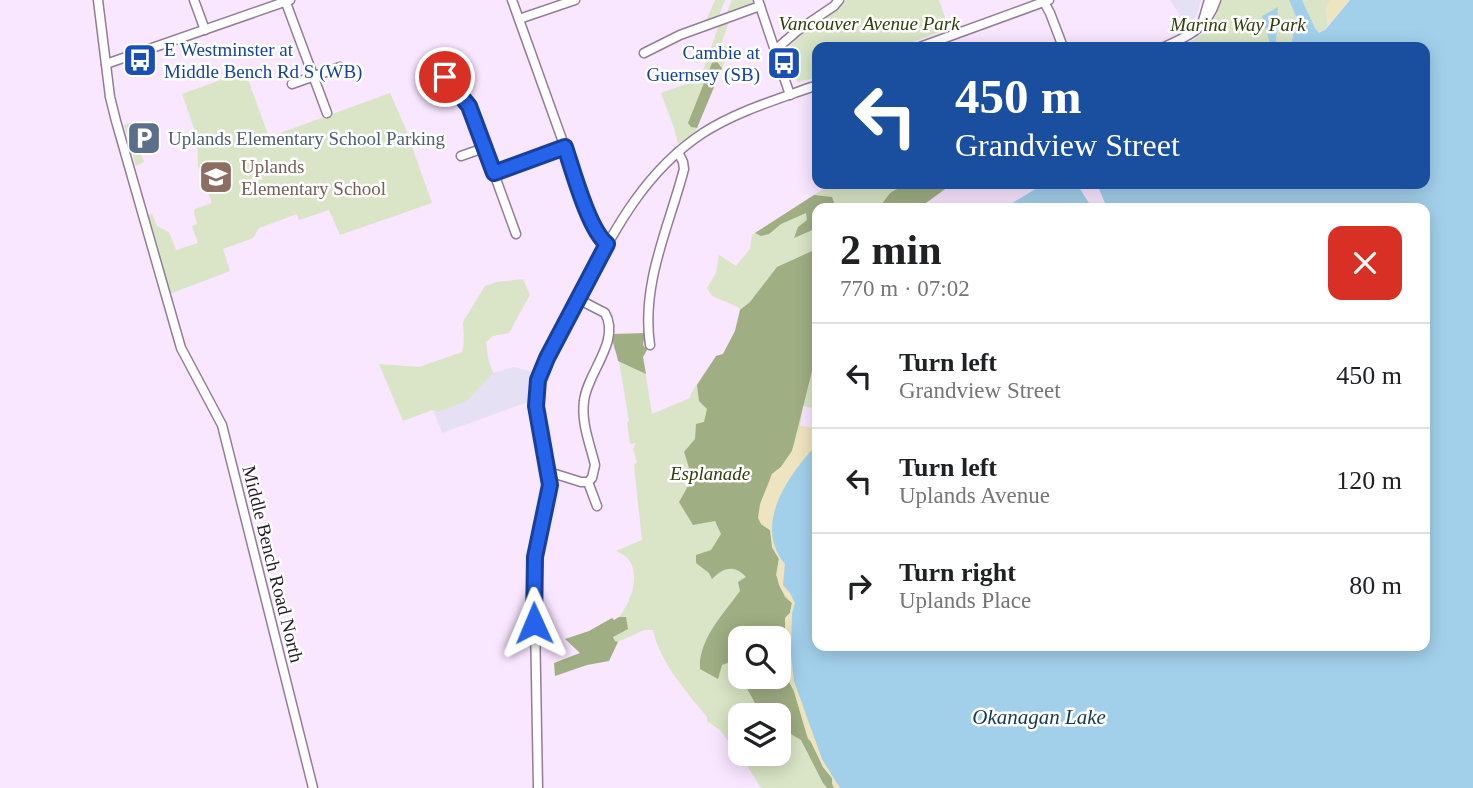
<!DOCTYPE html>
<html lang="en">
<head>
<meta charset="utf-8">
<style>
  :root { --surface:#fff; --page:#f6f6f6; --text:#202124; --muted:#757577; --line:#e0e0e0 }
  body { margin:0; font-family:Georgia,serif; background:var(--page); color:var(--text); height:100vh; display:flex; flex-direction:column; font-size:26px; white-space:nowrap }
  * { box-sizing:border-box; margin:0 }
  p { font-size:23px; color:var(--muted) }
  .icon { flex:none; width:38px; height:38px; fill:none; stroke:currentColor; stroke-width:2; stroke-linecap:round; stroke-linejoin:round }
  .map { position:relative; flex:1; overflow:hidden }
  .details { position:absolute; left:812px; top:203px; width:618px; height:448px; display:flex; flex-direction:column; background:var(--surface); border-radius:14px; box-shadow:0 4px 18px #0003 }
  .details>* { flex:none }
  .guide { position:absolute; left:812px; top:42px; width:618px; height:147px; border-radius:14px; box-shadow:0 4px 18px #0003; background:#1a4fa0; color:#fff; overflow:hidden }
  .tools { position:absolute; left:728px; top:626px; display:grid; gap:14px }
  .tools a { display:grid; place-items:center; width:63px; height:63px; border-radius:14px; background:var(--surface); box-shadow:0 4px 18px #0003; font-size:35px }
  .pin { position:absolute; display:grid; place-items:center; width:60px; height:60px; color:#fff; margin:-30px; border:4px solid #fff; border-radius:50%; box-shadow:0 2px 7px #0007 }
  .me { position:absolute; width:77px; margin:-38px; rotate:359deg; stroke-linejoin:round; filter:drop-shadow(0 0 5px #0008) }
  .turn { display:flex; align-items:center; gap:24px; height:147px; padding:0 28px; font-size:32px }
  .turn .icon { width:91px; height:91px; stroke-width:2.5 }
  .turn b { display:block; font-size:49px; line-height:60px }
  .round { display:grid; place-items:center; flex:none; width:74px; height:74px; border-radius:14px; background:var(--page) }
  .overview { display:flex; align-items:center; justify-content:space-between; height:119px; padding:0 28px }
  h1 { font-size:42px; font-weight:700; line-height:52px }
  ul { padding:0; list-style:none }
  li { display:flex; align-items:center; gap:21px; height:105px; padding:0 28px; border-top:2px solid var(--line) }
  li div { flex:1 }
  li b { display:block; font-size:26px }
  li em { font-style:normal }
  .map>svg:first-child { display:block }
</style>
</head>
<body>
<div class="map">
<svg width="1473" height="788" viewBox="0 0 1473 788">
  <rect width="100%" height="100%" fill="#f9e6ff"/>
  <g fill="#e6e0f5">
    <path d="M1170 0H1201L1196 16 1188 27Z"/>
    <path d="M514 367 533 372 530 385 531 401 442 433 434 412 470 398 493 373Z"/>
  </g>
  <g fill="#d9e5c6" fill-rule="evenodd">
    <path d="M715 0H725L718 18 705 23Z"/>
    <path d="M732 0H753L749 7 726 15Z"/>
    <path d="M845 0H939L949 29 898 47H817V77L798 82C760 40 823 29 845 0Z"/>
    <path d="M1221 0H1289L1296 17 1291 47H1179C1207 34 1211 29 1221 0Z"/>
    <path d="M1302 0H1350L1326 8 1328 25 1323 32 1319 33 1315 28Z"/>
    <path d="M729 21 721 45 730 47 722 68 720 64 693 128H697L696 131 678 144C675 126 667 111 661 93L700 79 719 25Z"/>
    <path d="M245 71 269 137 390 93 405 127 432 203 340 235 329 210 299 220 297 214 259 228 253 238 223 249 230 271 172 293 169 292 147 215 152 214 157 226 169 232 176 250 198 243 192 226 197 224 194 213 195 209 212 203 198 166 197 137 182 94Z"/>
    <path d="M130 123 144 162 136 166 124 125Z"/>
    <path d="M831 184H952L919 208H817V409L803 406 800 426 812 734 840 788H761L736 748 734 749 721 731 707 721V717C686 691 660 663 653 630H644L618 642H615L613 637 626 617H619C634 598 645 561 616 551L642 540 634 465 637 462 633 449 636 443 630 444 627 422 629 421 617 350 611 340 645 333 643 345 647 350 643 357 652 414 690 398C691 389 710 367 716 356L723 354 735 331 740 310 738 307 712 296 707 288 716 273 719 255 736 266 750 249 752 235ZM740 639H779V677H740ZM740 716H779V754H740Z"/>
    <path d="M523 279 530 295 509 333 493 336 486 342 488 358 493 373 470 398 464 402 438 412 432 410 403 421 379 364 419 367 462 352 464 343 463 322 485 286 497 282Z"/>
  </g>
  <g fill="#9fae83">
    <path d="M717 62 722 68 697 128 691 127 688 123 712 63Z"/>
    <path d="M906 184H952L919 208H879L890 193Z"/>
    <path d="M814 195 832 197 836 208H817V228L794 238 798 227 807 220 806 213 781 224 769 234 761 236 755 233Z"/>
    <path d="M817 237V351L792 451 781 467 772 474 761 524 770 530 772 534V547L779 559 776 575 785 597 792 603 790 613 785 618 786 676 794 691 808 739 813 743 823 767 832 778V784L834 788H827L823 783 801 740 789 733 782 722 779 723V716H762L744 683 743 677H779V639H740V669L733 661 722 665 718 679 700 669C698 640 724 613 740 591L738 582 746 577C734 564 723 568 712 579L709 573 696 563V555L711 550 721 534 715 521 693 525 679 502C693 478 693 479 684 452L695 439 696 424 704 422 707 409 699 401 697 385 716 356 723 354 735 331 740 310 750 302 777 267 812 251Z"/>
    <path d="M645 333 643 345 647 350 643 357 646 374 618 361C617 352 611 343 613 334Z"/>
    <path d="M619 617H626L628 629 613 637 615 641 618 642 609 661 587 665 555 676 554 663 580 653 565 639 589 631 612 618 614 620Z"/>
  </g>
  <g fill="#eee4bf">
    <path d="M1330 0H1350L1328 25 1326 6Z"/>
    <path d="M800 426 817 428V444L810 452 771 526 779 556 785 564 783 585 790 593 795 603C779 670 810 730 840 788H834L832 778 823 767 806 732 794 691 786 676 785 618 790 613 792 603C777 588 775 579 779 559L772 547 770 530 761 524 758 518 760 504 772 474 781 467 792 451Z"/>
  </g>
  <g fill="#a2d0eb">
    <path d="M1289 0H1302L1315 28 1319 33 1325 30 1350 0H1473V788H840L822 759 794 681 791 655 792 613 795 603 790 593 783 585 785 564C752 524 789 475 817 444V646H1424V208H1107L1097 184H1424V47H1291L1296 17Z"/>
    <path d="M1278 7 1276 43 1271 47 1262 16Z"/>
    <path d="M1044 184H1077L1092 208H1004Z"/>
  </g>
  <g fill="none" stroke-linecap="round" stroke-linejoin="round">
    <g stroke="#927d99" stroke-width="11">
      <g id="minor">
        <path d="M98 0 110 97 116 121 181 348 222 425 313 788"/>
        <path d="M194 0 205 30"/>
        <path d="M285 0 327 113"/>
        <path d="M512 0 592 223 599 238 607 244"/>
        <path d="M758 0 790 95"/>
        <path d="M1043 0 1050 13 1063 47"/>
        <path d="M519 19 575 0"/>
        <path d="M1202 24 1209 0"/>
        <path d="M920 47 1049 0"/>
        <path d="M1164 47C1189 36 1207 28 1216 0"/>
        <path d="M775 50 797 31 834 6 839 0"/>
        <path d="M644 53 680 35 760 6"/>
        <path d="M106 64 290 0"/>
        <path d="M442 74 465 99 472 113 516 234"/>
        <path d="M292 84 340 67"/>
        <path d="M461 156 484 148"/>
        <path d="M494 173 564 147"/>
        <path d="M650 345C641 283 669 227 684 169L683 162 678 152"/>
        <path d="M549 472 581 482H588L592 478 595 465C590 444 581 423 584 401 587 373 621 341 605 313L578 299"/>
        <path d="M588 482 597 506"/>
        <path d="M538 788 534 564 550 485 536 406V390L541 370C554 342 569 315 583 289 615 229 645 171 703 133 737 111 779 99 817 85"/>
      </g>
    </g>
    <use href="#minor" stroke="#fff" stroke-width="8"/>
  </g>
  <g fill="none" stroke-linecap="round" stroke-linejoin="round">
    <g stroke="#184099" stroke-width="18">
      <path id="route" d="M445 77 469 106 494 173 565 147C573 171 589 230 607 244L547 358 538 380 536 406 550 485 535 557 534 623"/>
    </g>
    <use href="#route" stroke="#2563eb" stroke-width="12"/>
  </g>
  <defs>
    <g id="bus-square" transform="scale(1.75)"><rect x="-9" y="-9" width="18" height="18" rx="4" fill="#1a4fb4" stroke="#fff"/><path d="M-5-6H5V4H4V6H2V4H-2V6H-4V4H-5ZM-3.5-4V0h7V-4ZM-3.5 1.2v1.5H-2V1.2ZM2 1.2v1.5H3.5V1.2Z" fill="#fff"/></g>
    <g id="parking-square" transform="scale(1.75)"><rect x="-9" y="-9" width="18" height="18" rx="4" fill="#5c6f8a" stroke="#fff"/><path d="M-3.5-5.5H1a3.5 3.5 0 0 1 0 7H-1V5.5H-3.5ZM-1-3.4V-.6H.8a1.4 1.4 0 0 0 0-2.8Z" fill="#fff"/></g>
    <g id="school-square" transform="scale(1.75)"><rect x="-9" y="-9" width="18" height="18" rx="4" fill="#8d6e63" stroke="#fff"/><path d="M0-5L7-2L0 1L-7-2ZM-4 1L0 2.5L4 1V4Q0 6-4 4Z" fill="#fff"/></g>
  </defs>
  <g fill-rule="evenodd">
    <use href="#bus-square" x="140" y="60"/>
    <use href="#bus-square" x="784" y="63"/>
    <use href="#parking-square" x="144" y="138"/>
    <use href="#school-square" x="216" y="177"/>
  </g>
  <g text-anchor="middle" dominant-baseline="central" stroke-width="5" stroke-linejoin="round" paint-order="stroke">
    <g font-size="19" font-style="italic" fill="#303e0c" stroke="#fff">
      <text x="869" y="23">Vancouver Avenue Park</text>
      <text x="1238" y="24">Marina Way Park</text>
      <text x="710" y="473">Esplanade</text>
    </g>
    <g font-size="19" fill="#164399" stroke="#fff" text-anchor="start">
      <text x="164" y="49">E Westminster at<tspan x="164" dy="22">Middle Bench Rd S (WB)</tspan></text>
      <text x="760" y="52" text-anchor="end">Cambie at<tspan x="760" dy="22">Guernsey (SB)</tspan></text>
    </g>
    <g font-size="19" fill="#4e5e75" stroke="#fff" text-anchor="start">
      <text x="168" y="138">Uplands Elementary School Parking</text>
    </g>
    <g font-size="19" fill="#785e54" stroke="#fff" text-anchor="start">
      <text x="241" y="166">Uplands<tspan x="241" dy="22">Elementary School</tspan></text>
    </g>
    <g font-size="19" fill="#231a25" stroke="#fff">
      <text transform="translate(273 564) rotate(76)">Middle Bench Road North</text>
    </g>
    <g font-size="21" font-style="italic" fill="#143a4e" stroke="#fff">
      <text x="1039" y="717">Okanagan Lake</text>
    </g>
  </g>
</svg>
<div class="tools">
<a><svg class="icon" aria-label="search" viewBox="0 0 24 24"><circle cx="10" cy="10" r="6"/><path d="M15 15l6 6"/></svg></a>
<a><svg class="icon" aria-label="layers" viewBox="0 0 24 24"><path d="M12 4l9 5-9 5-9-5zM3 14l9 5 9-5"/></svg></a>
</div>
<div class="pin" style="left:445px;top:77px;background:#d93025"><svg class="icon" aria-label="arrive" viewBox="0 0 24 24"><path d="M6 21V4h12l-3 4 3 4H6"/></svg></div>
<svg class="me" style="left:534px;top:623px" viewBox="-20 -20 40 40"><path d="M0-17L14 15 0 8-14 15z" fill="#2563eb" stroke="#fff" stroke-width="4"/></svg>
<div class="guide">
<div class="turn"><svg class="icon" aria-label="left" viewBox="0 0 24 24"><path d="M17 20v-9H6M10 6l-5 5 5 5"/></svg><div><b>450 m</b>Grandview Street</div></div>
</div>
<section class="details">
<div class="overview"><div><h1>2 min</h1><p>770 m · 07:02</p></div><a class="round" style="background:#d93025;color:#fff"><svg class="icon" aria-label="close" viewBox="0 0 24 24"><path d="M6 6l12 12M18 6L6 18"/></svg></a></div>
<ul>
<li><svg class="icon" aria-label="left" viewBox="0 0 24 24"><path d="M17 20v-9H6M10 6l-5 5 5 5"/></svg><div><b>Turn left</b><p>Grandview Street</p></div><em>450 m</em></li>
<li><svg class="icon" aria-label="left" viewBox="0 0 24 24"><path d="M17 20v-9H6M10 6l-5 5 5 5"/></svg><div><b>Turn left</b><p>Uplands Avenue</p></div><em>120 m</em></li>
<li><svg class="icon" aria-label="right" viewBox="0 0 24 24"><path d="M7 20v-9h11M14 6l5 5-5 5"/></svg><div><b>Turn right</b><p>Uplands Place</p></div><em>80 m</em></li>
</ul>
</section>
</div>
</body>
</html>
